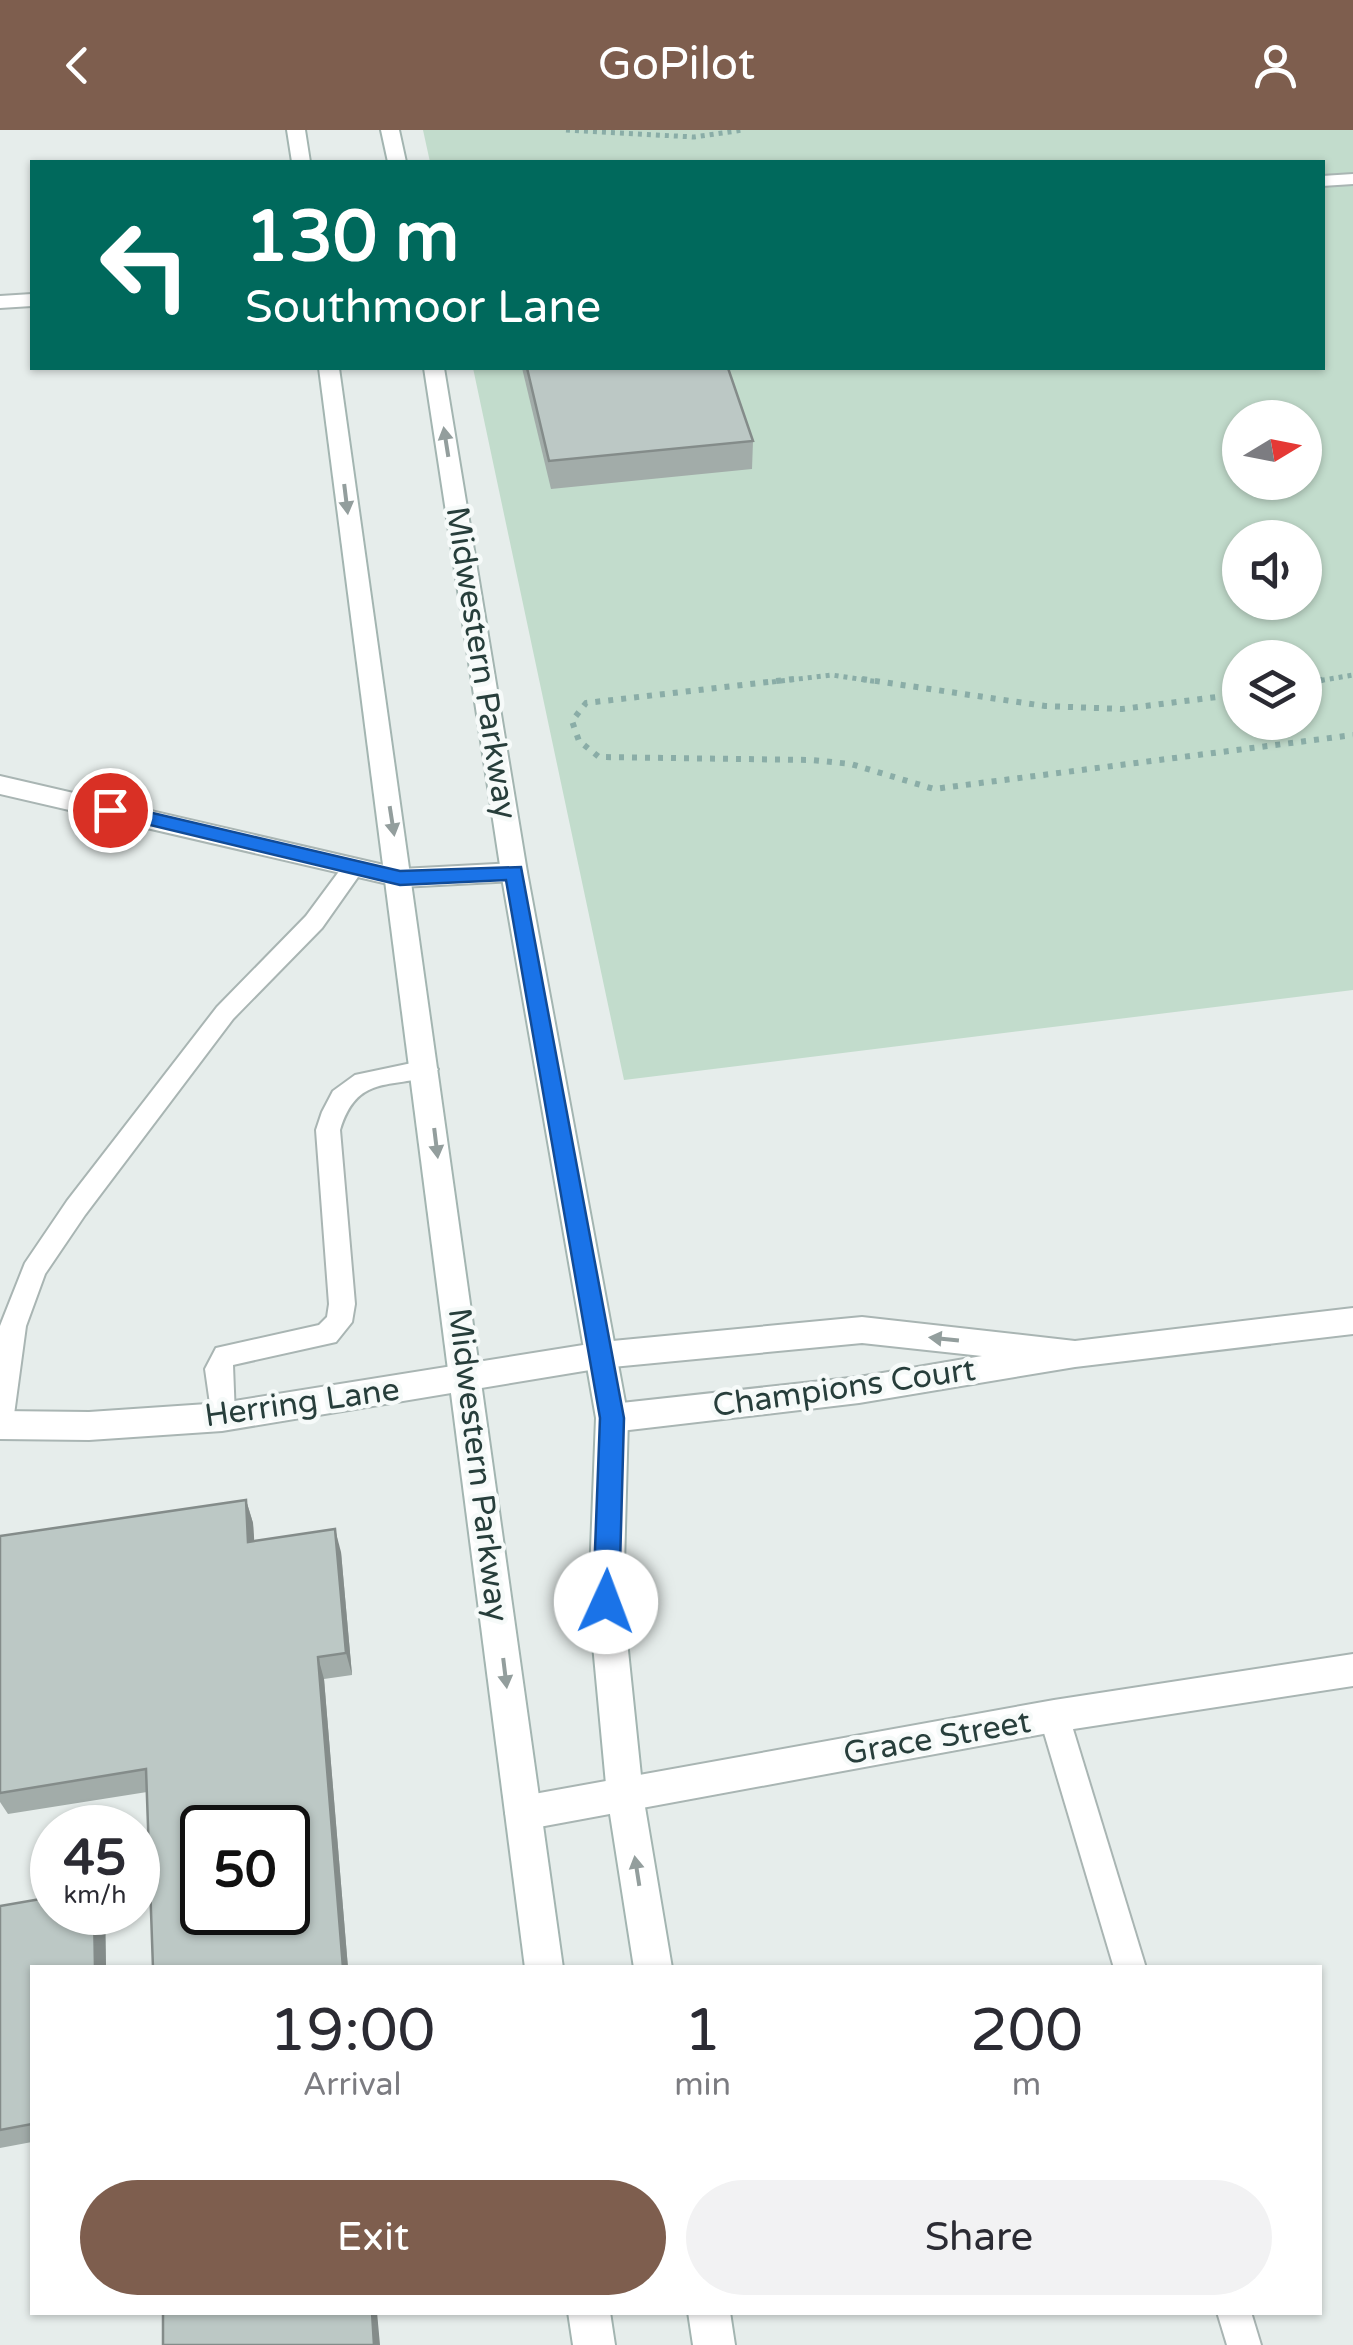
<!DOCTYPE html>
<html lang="en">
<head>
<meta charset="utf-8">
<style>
  :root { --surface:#fff; --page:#f2f2f3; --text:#2b2b33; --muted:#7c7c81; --accent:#7e5e4e }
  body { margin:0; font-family:"Varela Round",sans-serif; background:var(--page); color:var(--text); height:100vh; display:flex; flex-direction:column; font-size:38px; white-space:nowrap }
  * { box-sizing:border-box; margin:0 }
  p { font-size:32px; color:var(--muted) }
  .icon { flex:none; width:55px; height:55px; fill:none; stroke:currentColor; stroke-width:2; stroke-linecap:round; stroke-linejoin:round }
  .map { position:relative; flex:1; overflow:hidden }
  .sheet { position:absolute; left:30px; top:1835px; width:1292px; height:350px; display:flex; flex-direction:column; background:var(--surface); border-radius:0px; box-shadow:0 2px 8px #0004 }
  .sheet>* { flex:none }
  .banner { position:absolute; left:30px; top:30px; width:1295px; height:210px; border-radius:0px; box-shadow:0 2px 8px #0004; background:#00695c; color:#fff; overflow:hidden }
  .needle { width:65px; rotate:80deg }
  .controls { position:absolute; left:1222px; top:270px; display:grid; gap:20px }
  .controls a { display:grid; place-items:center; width:100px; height:100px; border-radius:50%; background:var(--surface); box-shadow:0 2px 8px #0004; font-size:50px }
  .speed { position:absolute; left:30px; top:1675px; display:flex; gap:20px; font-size:50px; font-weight:700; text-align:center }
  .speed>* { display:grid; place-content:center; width:130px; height:130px; border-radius:50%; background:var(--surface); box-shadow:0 2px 8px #0004; line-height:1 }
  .speed small { font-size:25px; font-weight:400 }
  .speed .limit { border:5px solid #111; border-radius:15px; background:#fff; color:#111 }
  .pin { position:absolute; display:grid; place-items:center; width:85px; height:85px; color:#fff; margin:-42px; border:5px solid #fff; border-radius:50%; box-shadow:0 2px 10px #0007 }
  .me { position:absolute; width:110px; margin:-55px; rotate:2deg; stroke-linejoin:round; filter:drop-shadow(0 0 8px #0008) }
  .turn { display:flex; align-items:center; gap:35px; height:210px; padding:0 50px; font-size:45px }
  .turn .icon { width:130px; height:130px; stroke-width:2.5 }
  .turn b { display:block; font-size:70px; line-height:85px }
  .eta { display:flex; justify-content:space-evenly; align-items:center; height:170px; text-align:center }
  .eta b { font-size:60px; font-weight:600; line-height:70px }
  .button { display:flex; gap:20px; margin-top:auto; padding:20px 50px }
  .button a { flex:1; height:115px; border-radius:60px; background:var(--accent); color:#fff; font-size:40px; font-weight:600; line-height:115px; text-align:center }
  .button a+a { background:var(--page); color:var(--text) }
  header { display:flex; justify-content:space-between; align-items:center; height:130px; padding:0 50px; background:var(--accent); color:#fff; font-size:45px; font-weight:600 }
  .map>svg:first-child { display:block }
</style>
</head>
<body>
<header><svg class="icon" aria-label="back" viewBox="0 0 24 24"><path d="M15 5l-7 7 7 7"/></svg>GoPilot<svg class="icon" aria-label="person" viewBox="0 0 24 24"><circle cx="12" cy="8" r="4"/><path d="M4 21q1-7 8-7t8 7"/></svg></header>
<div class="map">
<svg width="1353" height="2215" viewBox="0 0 1353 2215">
  <rect width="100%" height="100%" fill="#e6edeb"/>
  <path fill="#c2dccc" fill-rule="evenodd" d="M423 0H1353V860L624 950 473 238H1322V32H430ZM1240 288H1305V352H1240ZM1240 408H1305V472H1240ZM1240 528H1305V592H1240Z"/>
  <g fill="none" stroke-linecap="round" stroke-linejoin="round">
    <g stroke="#a9b5b3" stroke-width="4">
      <g id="service">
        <path d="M1353 44V54L1322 56V46Z"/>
        <path d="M354 729 365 737 322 798 233 889 85 1085 45 1144 26 1196 13 1292 9 1300 0 1303V1196L25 1133 67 1071 217 877 306 786 346 732Z"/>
        <path d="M426 930 438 939 434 945C390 959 357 944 340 1000L355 1174 352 1192 336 1212 233 1235 235 1287 231 1295 222 1298 213 1295 205 1239 216 1218 319 1195 327 1187 329 1174 316 1000 322 982 333 961 355 945Z"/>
        <path d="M1054 1572 1064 1576 1069 1586 1146 1838H1114L1039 1586 1044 1576Z"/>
        <path d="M1217 2182H1251L1261 2215H1227Z"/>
      </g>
    </g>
    <g stroke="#a9b5b3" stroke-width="4">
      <g id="minor">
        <path d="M32 164V176L0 178V166Z"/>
        <path d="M0 646 401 739 514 733 523 736 527 742 523 748 514 751 401 757 0 664Z"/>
        <path d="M1353 1178V1204L1075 1237 859 1273 612 1302 601 1298 596 1288 601 1278 612 1274 859 1247 982 1226 862 1213 602 1238 222 1301 89 1310 0 1309V1281L89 1282 222 1273 602 1212 862 1187 1075 1211Z"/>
        <path d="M1353 1524V1556L1054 1602 523 1700 510 1695 505 1683 510 1671 523 1666 1054 1570Z"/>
      </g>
    </g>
    <g stroke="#a3b5b1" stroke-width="4">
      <g id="secondary">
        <path d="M287 0H305L310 32H292Z"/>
        <path d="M381 0H399L406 32H388Z"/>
        <path d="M319 238H339L563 1838H525Z"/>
        <path d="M424 238H444L527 742 628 1288 623 1472 643 1665 672 1838H634L607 1665 589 1472 596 1288 501 742Z"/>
        <path d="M568 2182H610L615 2215H573Z"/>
        <path d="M688 2182H730L735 2215H693Z"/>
      </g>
    </g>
    <g stroke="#8aada7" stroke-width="5" stroke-dasharray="4 5" stroke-linecap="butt">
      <path d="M566 0 694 7 743 0"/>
      <path d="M772 552 832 545 879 552"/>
      <path d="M1312 552 1353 545"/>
    </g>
    <g stroke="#8aada7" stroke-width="6" stroke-dasharray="5 8" stroke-linecap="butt">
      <path d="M794 549 586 573 572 591 579 611 599 627 811 630 851 634 934 659 1353 605"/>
      <path d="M862 549 1045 576 1122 579 1240 564"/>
      <path d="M1305 553 1327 549"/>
    </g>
    <use href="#service" fill="#fff" fill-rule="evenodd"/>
    <use href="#minor" fill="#fff" fill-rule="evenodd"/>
    <use href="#secondary" fill="#fff" fill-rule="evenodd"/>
  </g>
  <g fill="#a2aca9">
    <path d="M522 238H728L753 311 752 339 551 359Z"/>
    <path d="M246 1370 253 1393 254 1411 341 1422 352 1545 324 1549 348 1838H153L147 1662 8 1684 0 1672V1406Z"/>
    <path d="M0 1776 52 1782H105L106 1838H32V2012L0 2018Z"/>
  </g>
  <g fill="#848c8a">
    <path d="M246 1370 253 1393 256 1435 248 1412Z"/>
    <path d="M335 1399 341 1422 352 1545 346 1523Z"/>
    <path d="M318 1527 324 1549 348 1838H343Z"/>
    <path d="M94 1782H105L106 1838H95Z"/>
    <path d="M372 2182H377L380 2215H374Z"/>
  </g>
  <g fill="#bcc8c5" stroke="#848c8a" stroke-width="2.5" fill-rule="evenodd">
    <path d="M527 238H728L753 311 549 331Z"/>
    <path d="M246 1370 248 1412 335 1399 346 1523 318 1527 343 1838H153L146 1639 0 1663V1406ZM202 1698H288V1782H202Z"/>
    <path d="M52 1767V1782H94L95 1838H32V1994L0 2000V1776Z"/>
    <path d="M163 2182H372L374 2215H163Z"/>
  </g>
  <defs><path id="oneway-solid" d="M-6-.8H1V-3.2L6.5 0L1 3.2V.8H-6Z" transform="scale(2.5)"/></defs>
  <g fill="#939e9d">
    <use href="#oneway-solid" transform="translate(446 312) rotate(-99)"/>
    <use href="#oneway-solid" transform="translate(346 369) rotate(83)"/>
    <use href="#oneway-solid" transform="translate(392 691) rotate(81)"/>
    <use href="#oneway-solid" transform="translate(436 1013) rotate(83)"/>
    <use href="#oneway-solid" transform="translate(944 1209) rotate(-174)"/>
    <use href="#oneway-solid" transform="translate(505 1543) rotate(83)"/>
    <use href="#oneway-solid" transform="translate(637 1741) rotate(-99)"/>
  </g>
  <path fill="#1a73e8" stroke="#114b97" stroke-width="2.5" d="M110 673 400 741 521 737 624 1288 619 1472 615 1480 606 1484 597 1480 593 1472 600 1288 506 750 400 755 104 684 101 680Z"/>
  <g text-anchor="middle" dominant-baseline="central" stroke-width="9" stroke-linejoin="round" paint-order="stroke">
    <g font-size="32" fill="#273e3b" stroke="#f6faf9">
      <text transform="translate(481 533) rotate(81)">Midwestern Parkway</text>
      <text transform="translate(844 1258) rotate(-8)">Champions Court</text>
      <text transform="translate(302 1273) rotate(-8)">Herring Lane</text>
      <text transform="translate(478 1335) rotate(83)">Midwestern Parkway</text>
      <text transform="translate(937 1608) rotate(-10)">Grace Street</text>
    </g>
  </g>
</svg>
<div class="controls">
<a><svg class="needle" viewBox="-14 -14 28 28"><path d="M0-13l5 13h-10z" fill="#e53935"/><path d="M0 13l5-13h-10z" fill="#7c7c81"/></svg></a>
<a><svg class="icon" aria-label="sound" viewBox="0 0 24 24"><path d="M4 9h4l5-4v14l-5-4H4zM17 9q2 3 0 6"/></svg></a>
<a><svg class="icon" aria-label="layers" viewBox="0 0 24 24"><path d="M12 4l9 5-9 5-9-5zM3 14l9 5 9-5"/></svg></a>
</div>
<div class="speed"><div>45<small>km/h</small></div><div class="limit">50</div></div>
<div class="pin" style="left:110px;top:680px;background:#d93025"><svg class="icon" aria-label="arrive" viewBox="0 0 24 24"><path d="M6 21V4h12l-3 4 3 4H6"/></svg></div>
<svg class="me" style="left:606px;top:1472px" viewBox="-20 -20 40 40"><circle r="19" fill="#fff"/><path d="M0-13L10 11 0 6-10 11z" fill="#1a73e8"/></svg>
<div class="banner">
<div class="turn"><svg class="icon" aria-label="left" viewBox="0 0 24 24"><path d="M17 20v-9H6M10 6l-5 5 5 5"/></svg><div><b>130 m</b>Southmoor Lane</div></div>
</div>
<section class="sheet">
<div class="eta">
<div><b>19:00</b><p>Arrival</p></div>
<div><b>1</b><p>min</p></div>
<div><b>200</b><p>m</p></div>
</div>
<div class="button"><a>Exit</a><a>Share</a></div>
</section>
</div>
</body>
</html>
